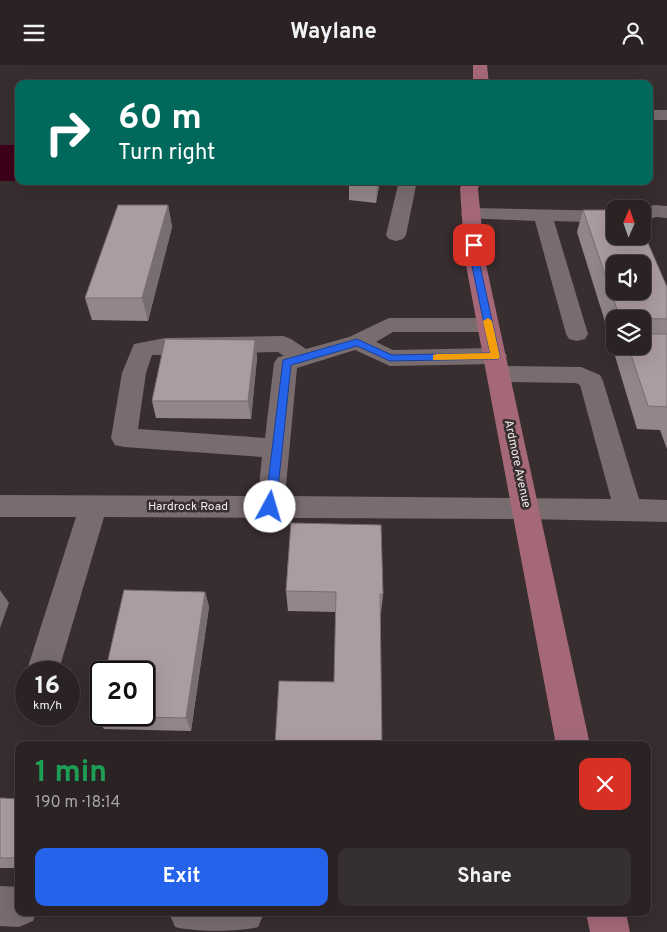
<!DOCTYPE html>
<html lang="en">
<head>
<meta charset="utf-8">
<style>
  :root { --surface:#2a2223; --page:#362f30; --text:#f1f3f6; --muted:#a5a4a6; --line:#463f41; --accent:#2563eb }
  body { margin:0; font-family:Overpass,sans-serif; background:var(--page); color:var(--text); height:100vh; display:flex; flex-direction:column; font-size:19px; white-space:nowrap }
  * { box-sizing:border-box; margin:0 }
  p { font-size:16px; color:var(--muted) }
  .icon { flex:none; width:28px; height:28px; fill:none; stroke:currentColor; stroke-width:2; stroke-linecap:round; stroke-linejoin:round }
  .map { position:relative; flex:1; overflow:hidden }
  .sheet { position:absolute; left:15px; top:676px; width:636px; height:175px; display:flex; flex-direction:column; background:var(--surface); border-radius:10px; box-shadow:0 5px 20px #0002,0 0 0 1px var(--line) }
  .sheet>* { flex:none }
  .hud { position:absolute; left:15px; top:15px; width:638px; height:105px; border-radius:10px; box-shadow:0 5px 20px #0002,0 0 0 1px var(--line); background:#00695c; color:#fff; overflow:hidden }
  .needle { width:32px; rotate:2deg }
  .fabs { position:absolute; left:606px; top:135px; display:grid; gap:10px }
  .fabs a { display:grid; place-items:center; width:45px; height:45px; border-radius:10px; background:var(--surface); box-shadow:0 5px 20px #0002,0 0 0 1px var(--line); font-size:25px }
  .speed { position:absolute; left:15px; top:596px; display:flex; gap:10px; font-size:25px; font-weight:700; text-align:center }
  .speed>* { display:grid; place-content:center; width:65px; height:65px; border-radius:50%; background:var(--surface); box-shadow:0 5px 20px #0002,0 0 0 1px var(--line); line-height:1 }
  .speed small { font-size:12px; font-weight:400 }
  .speed .limit { border:2px solid #111; border-radius:8px; background:#fff; color:#111 }
  .pin { position:absolute; display:grid; place-items:center; width:42px; height:42px; color:#fff; margin:-21px; border-radius:10px; box-shadow:0 2px 8px #0006 }
  .me { position:absolute; width:55px; margin:-28px; rotate:6deg; stroke-linejoin:round; filter:drop-shadow(0 0 4px #0008) }
  .turn { display:flex; align-items:center; gap:18px; height:105px; padding:0 20px; font-size:22px }
  .turn .icon { width:65px; height:65px; stroke-width:2.5 }
  .turn b { display:block; font-size:35px; line-height:42px }
  .round { display:grid; place-items:center; flex:none; width:52px; height:52px; border-radius:10px; background:var(--page) }
  .head { display:flex; align-items:center; justify-content:space-between; height:85px; padding:0 20px }
  h1 { font-size:30px; font-weight:700; line-height:38px; color:#1e9e55 }
  .primary-button { display:flex; gap:10px; margin-top:auto; padding:10px 20px }
  .primary-button a { flex:1; height:58px; border-radius:10px; background:var(--accent); color:#fff; font-size:20px; font-weight:700; line-height:58px; text-align:center }
  .primary-button a+a { background:var(--page); color:var(--text) }
  header { display:flex; justify-content:space-between; align-items:center; height:65px; padding:0 20px; background:var(--surface); font-size:22px; font-weight:700 }
  .map>svg:first-child { display:block }
</style>
</head>
<body>
<header><svg class="icon" aria-label="menu" viewBox="0 0 24 24"><path d="M4 6h16M4 12h16M4 18h16"/></svg>Waylane<svg class="icon" aria-label="person" viewBox="0 0 24 24"><circle cx="12" cy="8" r="4"/><path d="M4 21q1-7 8-7t8 7"/></svg></header>
<div class="map">
<svg width="667" height="867" viewBox="0 0 667 867">
  <rect width="100%" height="100%" fill="#382d2f"/>
  <path fill="#3e011a" d="M0 80H19V116H31H0Z"/>
  <g fill="none" stroke-linecap="round" stroke-linejoin="round">
    <g fill="#796c6f" fill-rule="evenodd">
      <rect x="649" y="45" width="18" height="10"/>
      <path d="M399 116H417L406 170 403 174 396 176 389 174 386 170Z"/>
      <path d="M654 140 667 141V153L656 152 642 157V144Z"/>
      <path d="M471 143 615 146V158L554 156 588 269 585 274 577 276 569 274 566 269 535 156 464 153 461 149 464 145Z"/>
      <path d="M389 253H488L496 255 499 260 496 265 488 267H393L376 277 393 285 495 283 503 285 507 291 503 297 495 299 390 301 355 285 297 303 285 431 611 434 580 320 576 318 499 317 491 315 487 309 491 303 499 301 581 302 600 310 603 316 639 434 667 435V457L527 454 104 452 58 608H26V609V608L76 452H0V430L258 431 262 392 124 382 115 380 111 373 122 308 134 279 165 273 283 271 291 274 306 284 349 272ZM278 287 284 291 278 292 274 298 265 373 138 364 146 308 152 290Z"/>
      <path d="M0 821 19 822V848H36L33 856 19 862 0 861Z"/>
      <path d="M169 848H264L258 862C238 867 195 867 175 862Z"/>
    </g>
    <g fill="#a46879" fill-rule="evenodd">
      <path d="M473 0H487L489 19H473Z"/>
      <path d="M462 116H480L478 124 485 195 590 680H556L465 195 460 124Z"/>
      <path d="M586 848H626L630 867H590Z"/>
    </g>
  </g>
  <g fill="#938689">
    <path d="M349 116H380L376 138 349 135Z"/>
    <path d="M168 140 172 162 148 256 92 255 85 233Z"/>
    <path d="M583 145 667 222V384L660 365 637 364 615 291 619 281H642V254H615V276H611L577 167Z"/>
    <path d="M255 275 257 293 251 354 156 353 152 336Z"/>
    <path d="M291 458 383 529 381 548 334 617 336 547 288 546 286 526Z"/>
    <path d="M205 527 209 542 191 666 104 664 95 651Z"/>
    <path d="M0 733 19 734V803H0Z"/>
  </g>
  <g fill="#786d6f">
    <path d="M378 116H380L376 138 377 120Z"/>
    <path d="M168 140 172 162 148 256 142 233Z"/>
    <path d="M255 275 257 293 251 354 248 336Z"/>
    <path d="M0 525 9 538 0 563Z"/>
    <path d="M205 527 209 542 191 666 186 653Z"/>
  </g>
  <g fill="#ab9c9f" stroke="#786d6f" fill-rule="evenodd">
    <path d="M349 116H378L377 120 349 118Z"/>
    <path d="M118 140H168L142 233H85Z"/>
    <path d="M583 145H615V171H642V164L667 222V254L620 253ZM615 199H642V226H615Z"/>
    <path d="M642 269H667V342L648 341 628 281H642Z"/>
    <path d="M165 274 255 275 248 336H152Z"/>
    <path d="M291 458 381 460 383 529H380L382 680H275L279 616 334 617 336 527 286 526Z"/>
    <path d="M124 525 205 527 186 653 95 651 101 624V650H144V608H105Z"/>
    <path d="M0 733 19 734V793H0Z"/>
  </g>
  <path fill="#2563eb" stroke="#184099" d="M471 178 478 180 479 196 500 292 498 294 390 296 357 281 291 300 276 442 274 445H266L265 442 283 295 357 274 392 290 490 288 471 196Z"/>
  <path fill="#f59e0b" d="M488 253 492 256 500 292 498 294 433 295V290L437 289 490 288 483 256Z"/>
  <g text-anchor="middle" dominant-baseline="central" stroke-width="5" stroke-linejoin="round" paint-order="stroke">
    <g font-size="12" fill="#f2ebec" stroke="#382d2f">
      <text transform="translate(517 399) rotate(78)">Ardmore Avenue</text>
      <text x="188" y="442">Hardrock Road</text>
    </g>
  </g>
</svg>
<div class="fabs">
<a><svg class="needle" viewBox="-14 -14 28 28"><path d="M0-13l5 13h-10z" fill="#e53935"/><path d="M0 13l5-13h-10z" fill="#a5a4a6"/></svg></a>
<a><svg class="icon" aria-label="sound" viewBox="0 0 24 24"><path d="M4 9h4l5-4v14l-5-4H4zM17 9q2 3 0 6"/></svg></a>
<a><svg class="icon" aria-label="layers" viewBox="0 0 24 24"><path d="M12 4l9 5-9 5-9-5zM3 14l9 5 9-5"/></svg></a>
</div>
<div class="speed"><div>16<small>km/h</small></div><div class="limit">20</div></div>
<div class="pin" style="left:474px;top:180px;background:#d93025"><svg class="icon" aria-label="arrive" viewBox="0 0 24 24"><path d="M6 21V4h12l-3 4 3 4H6"/></svg></div>
<svg class="me" style="left:270px;top:442px" viewBox="-20 -20 40 40"><circle r="19" fill="#fff"/><path d="M0-13L10 11 0 6-10 11z" fill="#2563eb"/></svg>
<div class="hud">
<div class="turn"><svg class="icon" aria-label="right" viewBox="0 0 24 24"><path d="M7 20v-9h11M14 6l5 5-5 5"/></svg><div><b>60 m</b>Turn right</div></div>
</div>
<section class="sheet">
<div class="head"><div><h1>1 min</h1><p>190 m · 18:14</p></div><a class="round" style="background:#d93025;color:#fff"><svg class="icon" aria-label="close" viewBox="0 0 24 24"><path d="M6 6l12 12M18 6L6 18"/></svg></a></div>
<div class="primary-button"><a>Exit</a><a>Share</a></div>
</section>
</div>
</body>
</html>
